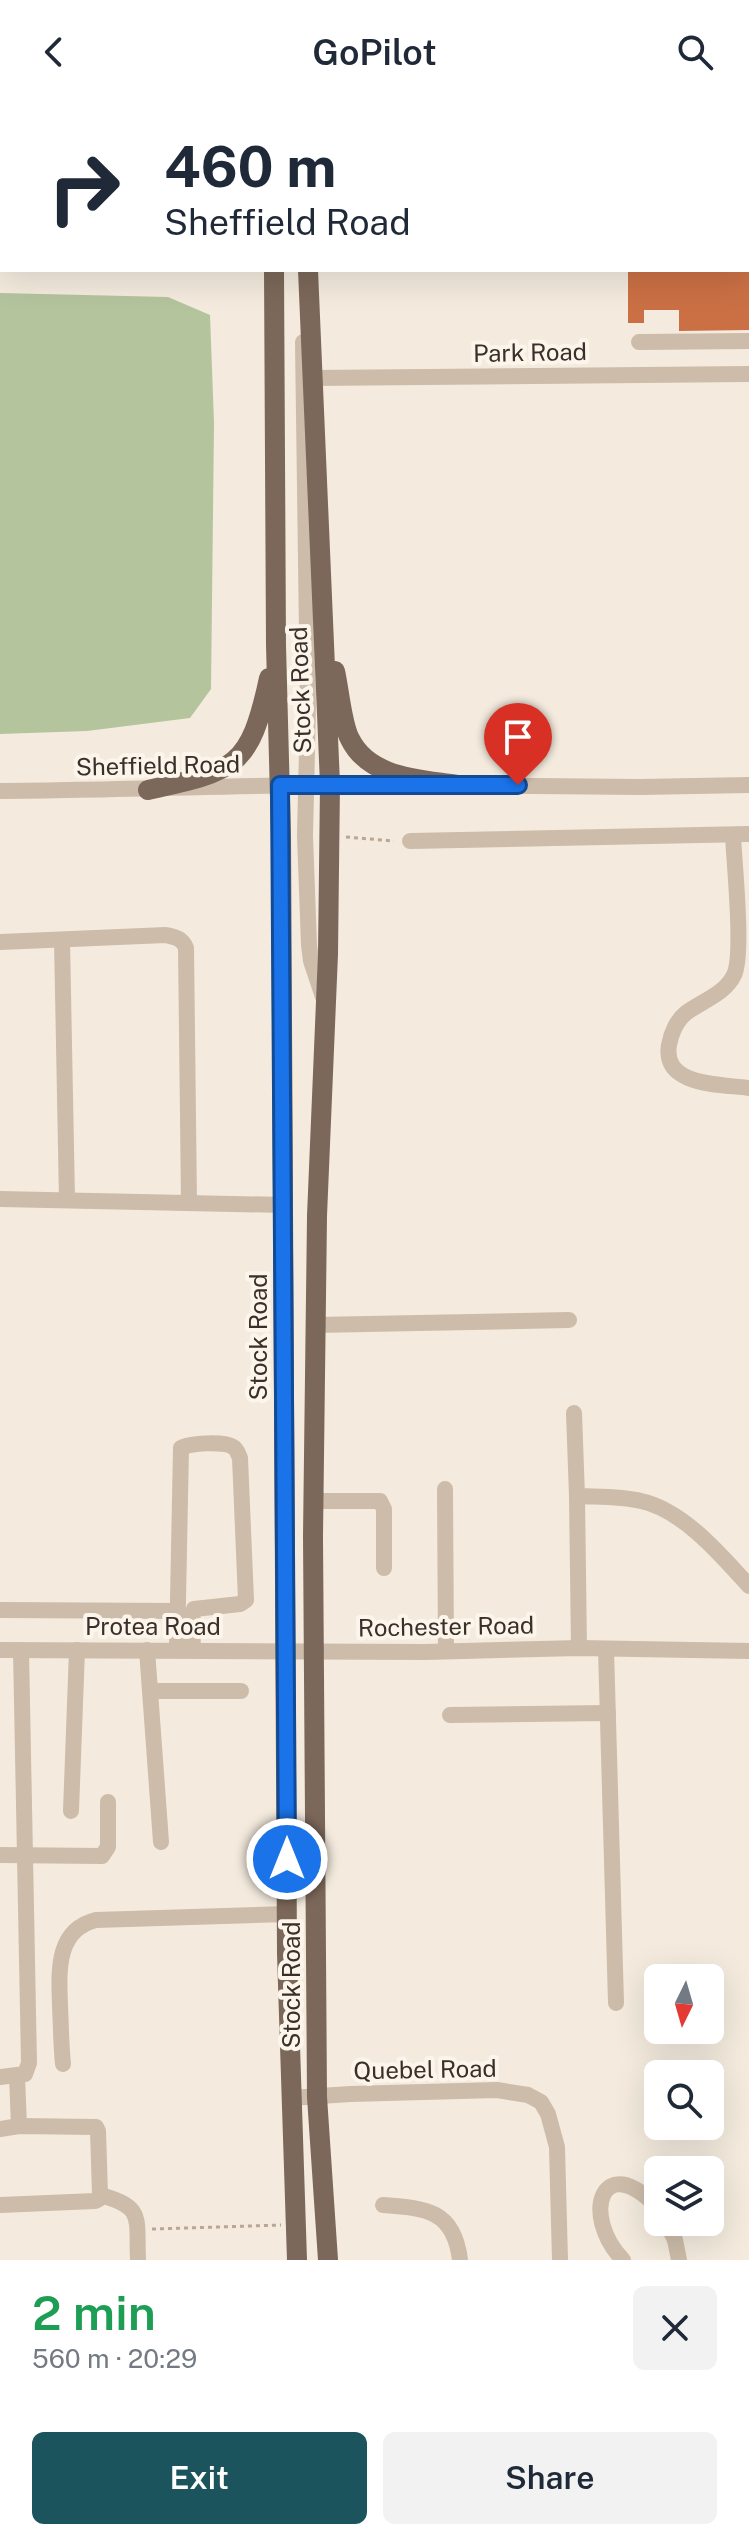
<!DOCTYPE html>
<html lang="en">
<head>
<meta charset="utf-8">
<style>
  :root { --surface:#fff; --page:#f2f2f3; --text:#1f2937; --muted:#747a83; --accent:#1c545e }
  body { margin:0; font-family:"Public Sans",sans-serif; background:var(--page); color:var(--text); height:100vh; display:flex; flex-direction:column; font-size:30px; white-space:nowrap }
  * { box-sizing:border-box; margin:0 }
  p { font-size:26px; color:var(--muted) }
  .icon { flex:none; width:44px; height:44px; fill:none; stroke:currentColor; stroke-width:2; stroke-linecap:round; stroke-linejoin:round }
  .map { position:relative; height:2156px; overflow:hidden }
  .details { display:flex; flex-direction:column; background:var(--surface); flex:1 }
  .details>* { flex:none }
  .hud { position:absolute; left:0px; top:0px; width:750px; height:168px; box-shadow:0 8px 32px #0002; background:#fff; color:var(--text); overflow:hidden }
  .needle { width:52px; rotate:185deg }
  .tools { position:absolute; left:644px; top:1860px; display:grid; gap:16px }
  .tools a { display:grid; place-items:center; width:80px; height:80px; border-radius:12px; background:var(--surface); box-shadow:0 8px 32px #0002; font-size:40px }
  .pin { position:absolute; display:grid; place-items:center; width:68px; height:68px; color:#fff; margin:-82px -34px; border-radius:50% 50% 50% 0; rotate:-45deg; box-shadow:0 0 8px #0007 }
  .pin .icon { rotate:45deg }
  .me { position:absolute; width:88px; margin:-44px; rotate:0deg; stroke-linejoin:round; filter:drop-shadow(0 0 6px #0008) }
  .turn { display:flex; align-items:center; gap:28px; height:168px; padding:0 32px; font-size:36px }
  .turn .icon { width:104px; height:104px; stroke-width:2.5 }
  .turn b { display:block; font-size:56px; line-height:68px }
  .round { display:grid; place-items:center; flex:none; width:84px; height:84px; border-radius:12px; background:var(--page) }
  .summary { display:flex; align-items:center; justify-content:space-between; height:136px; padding:0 32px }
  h1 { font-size:48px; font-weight:600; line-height:60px; color:#1e9e55 }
  .action { display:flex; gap:16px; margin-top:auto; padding:16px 32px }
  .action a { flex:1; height:92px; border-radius:12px; background:var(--accent); color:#fff; font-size:32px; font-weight:600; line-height:92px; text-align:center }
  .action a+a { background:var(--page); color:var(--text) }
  header { display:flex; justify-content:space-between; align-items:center; height:104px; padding:0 32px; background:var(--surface); font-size:36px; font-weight:600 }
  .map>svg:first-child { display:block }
</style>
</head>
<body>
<header><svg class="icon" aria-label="back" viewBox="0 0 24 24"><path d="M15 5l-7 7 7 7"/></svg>GoPilot<svg class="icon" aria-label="search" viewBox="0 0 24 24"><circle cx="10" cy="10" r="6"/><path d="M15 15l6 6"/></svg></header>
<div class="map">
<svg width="749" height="2156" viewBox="0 0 749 2156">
  <rect width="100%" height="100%" fill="#f4ebde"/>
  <path fill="#b4c49d" d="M0 189 168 193 210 211 214 319 211 585 190 614 87 627 0 630Z"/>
  <path fill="#cb7045" d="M628 166H749V226L679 227V206H644V219H628Z"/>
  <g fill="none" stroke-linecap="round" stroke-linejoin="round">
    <g stroke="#b9a693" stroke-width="3" stroke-dasharray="4 4" stroke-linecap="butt">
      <path d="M346 733 394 737"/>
      <path d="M152 2125 281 2121"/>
    </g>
    <g stroke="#cdbca9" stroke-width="16">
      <path d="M218 0V2"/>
      <path d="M382 0 400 2"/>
      <path d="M567 0V2"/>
      <path d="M748 3H749"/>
      <path d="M303 238 308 603 305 732 309 841 311 857 323 893"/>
      <path d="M639 238 749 237"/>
      <path d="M312 274 749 270"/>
      <path d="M445 681 640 683 749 681"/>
      <path d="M0 687C138 686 276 680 414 680"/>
      <path d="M733 731C734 758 744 851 734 871 725 890 702 897 686 909 677 916 671 929 669 941 662 983 722 980 749 984"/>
      <path d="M410 737 749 730"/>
      <path d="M62 836 67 1096"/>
      <path d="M0 838 166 831C175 833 182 834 186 844L189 1098"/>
      <path d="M0 1095 284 1101"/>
      <path d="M315 1221 569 1216"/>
      <path d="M574 1309 577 1392 579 1544"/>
      <path d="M445 1385 446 1547"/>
      <path d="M577 1392C598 1393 621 1392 641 1397 683 1406 721 1451 749 1482"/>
      <path d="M313 1397H380L384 1405V1464"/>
      <path d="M0 1506 178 1507"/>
      <path d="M606 1545 616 1899"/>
      <path d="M0 1546 425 1548 579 1544 749 1547"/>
      <path d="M147 1546 161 1738"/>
      <path d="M177 1546 181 1344C188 1339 225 1337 233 1343 237 1345 238 1350 240 1354L246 1496 240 1500 194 1505 192 1516 193 1546"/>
      <path d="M150 1587H241"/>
      <path d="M450 1611 608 1609"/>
      <path d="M71 1707 77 1546"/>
      <path d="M0 1751 102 1752 108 1743V1698"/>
      <path d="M63 1960C61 1941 61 1921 60 1902 59 1869 55 1826 96 1816L287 1810"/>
      <path d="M17 1972 19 2022"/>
      <path d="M0 1973 25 1970 29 1959 21 1546"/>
      <path d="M291 1994 350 1990 497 1986 528 1991 541 1998 548 2010 557 2043 560 2156"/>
      <path d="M0 2025 19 2022 96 2023 98 2027 100 2090 99 2095 95 2097 0 2101"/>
      <path d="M100 2091C145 2103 136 2114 138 2156"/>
      <path d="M383 2101C426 2104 454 2106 460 2156"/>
      <path d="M666 2118 675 2136 679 2156"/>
      <path d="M623 2156C580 2111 602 2044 658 2104"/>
    </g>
    <g stroke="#7c685a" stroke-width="20">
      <path d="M272 0V2"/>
      <path d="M304 0V2"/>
      <path d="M274 166 276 541 281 732 287 1850 297 2156"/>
      <path d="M308 166 330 680 328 850 317 1112 313 1432 317 1993 328 2156"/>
      <path d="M335 567C339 584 342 621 350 635 369 674 419 675 457 681"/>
      <path d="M148 686C235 667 250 664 269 574"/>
    </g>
  </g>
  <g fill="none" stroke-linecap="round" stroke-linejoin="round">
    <g stroke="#114b97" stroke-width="20">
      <path id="route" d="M287 1755 280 681H518"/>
    </g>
    <use href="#route" stroke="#1a73e8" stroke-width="14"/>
  </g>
  <g text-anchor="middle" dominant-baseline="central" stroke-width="8" stroke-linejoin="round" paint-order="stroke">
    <g font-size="24" fill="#3a3029" stroke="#fbf5eb">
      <text transform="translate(530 248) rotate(-1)">Park Road</text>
      <text transform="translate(300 586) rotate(-92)">Stock Road</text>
      <text transform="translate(158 661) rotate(-1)">Sheffield Road</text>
      <text transform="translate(258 1233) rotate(-90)">Stock Road</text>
      <text x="153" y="1522">Protea Road</text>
      <text transform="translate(446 1522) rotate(-1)">Rochester Road</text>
      <text transform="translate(291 1881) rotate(-90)">Stock Road</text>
      <text transform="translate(425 1965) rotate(-1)">Quebel Road</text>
    </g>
  </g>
</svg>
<div class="tools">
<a><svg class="needle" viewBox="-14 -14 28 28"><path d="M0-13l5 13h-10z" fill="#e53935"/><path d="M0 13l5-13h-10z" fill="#747a83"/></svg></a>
<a><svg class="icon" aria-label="search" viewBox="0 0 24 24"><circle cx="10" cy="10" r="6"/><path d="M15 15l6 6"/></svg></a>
<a><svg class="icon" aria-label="layers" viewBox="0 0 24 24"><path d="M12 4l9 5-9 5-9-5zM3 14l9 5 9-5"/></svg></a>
</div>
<div class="pin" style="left:518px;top:681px;background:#d93025"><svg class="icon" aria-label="arrive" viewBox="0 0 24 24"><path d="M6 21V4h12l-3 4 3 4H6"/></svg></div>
<svg class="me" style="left:287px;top:1755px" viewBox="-20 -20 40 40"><circle r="17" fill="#1a73e8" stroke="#fff" stroke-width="3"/><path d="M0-11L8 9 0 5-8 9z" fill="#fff"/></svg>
<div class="hud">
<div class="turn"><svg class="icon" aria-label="right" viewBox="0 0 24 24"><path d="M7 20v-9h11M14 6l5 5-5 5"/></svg><div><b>460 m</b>Sheffield Road</div></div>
</div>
</div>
<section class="details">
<div class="summary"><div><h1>2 min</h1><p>560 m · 20:29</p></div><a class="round"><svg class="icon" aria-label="close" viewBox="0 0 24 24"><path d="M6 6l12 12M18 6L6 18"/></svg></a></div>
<div class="action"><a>Exit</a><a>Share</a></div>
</section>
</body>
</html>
